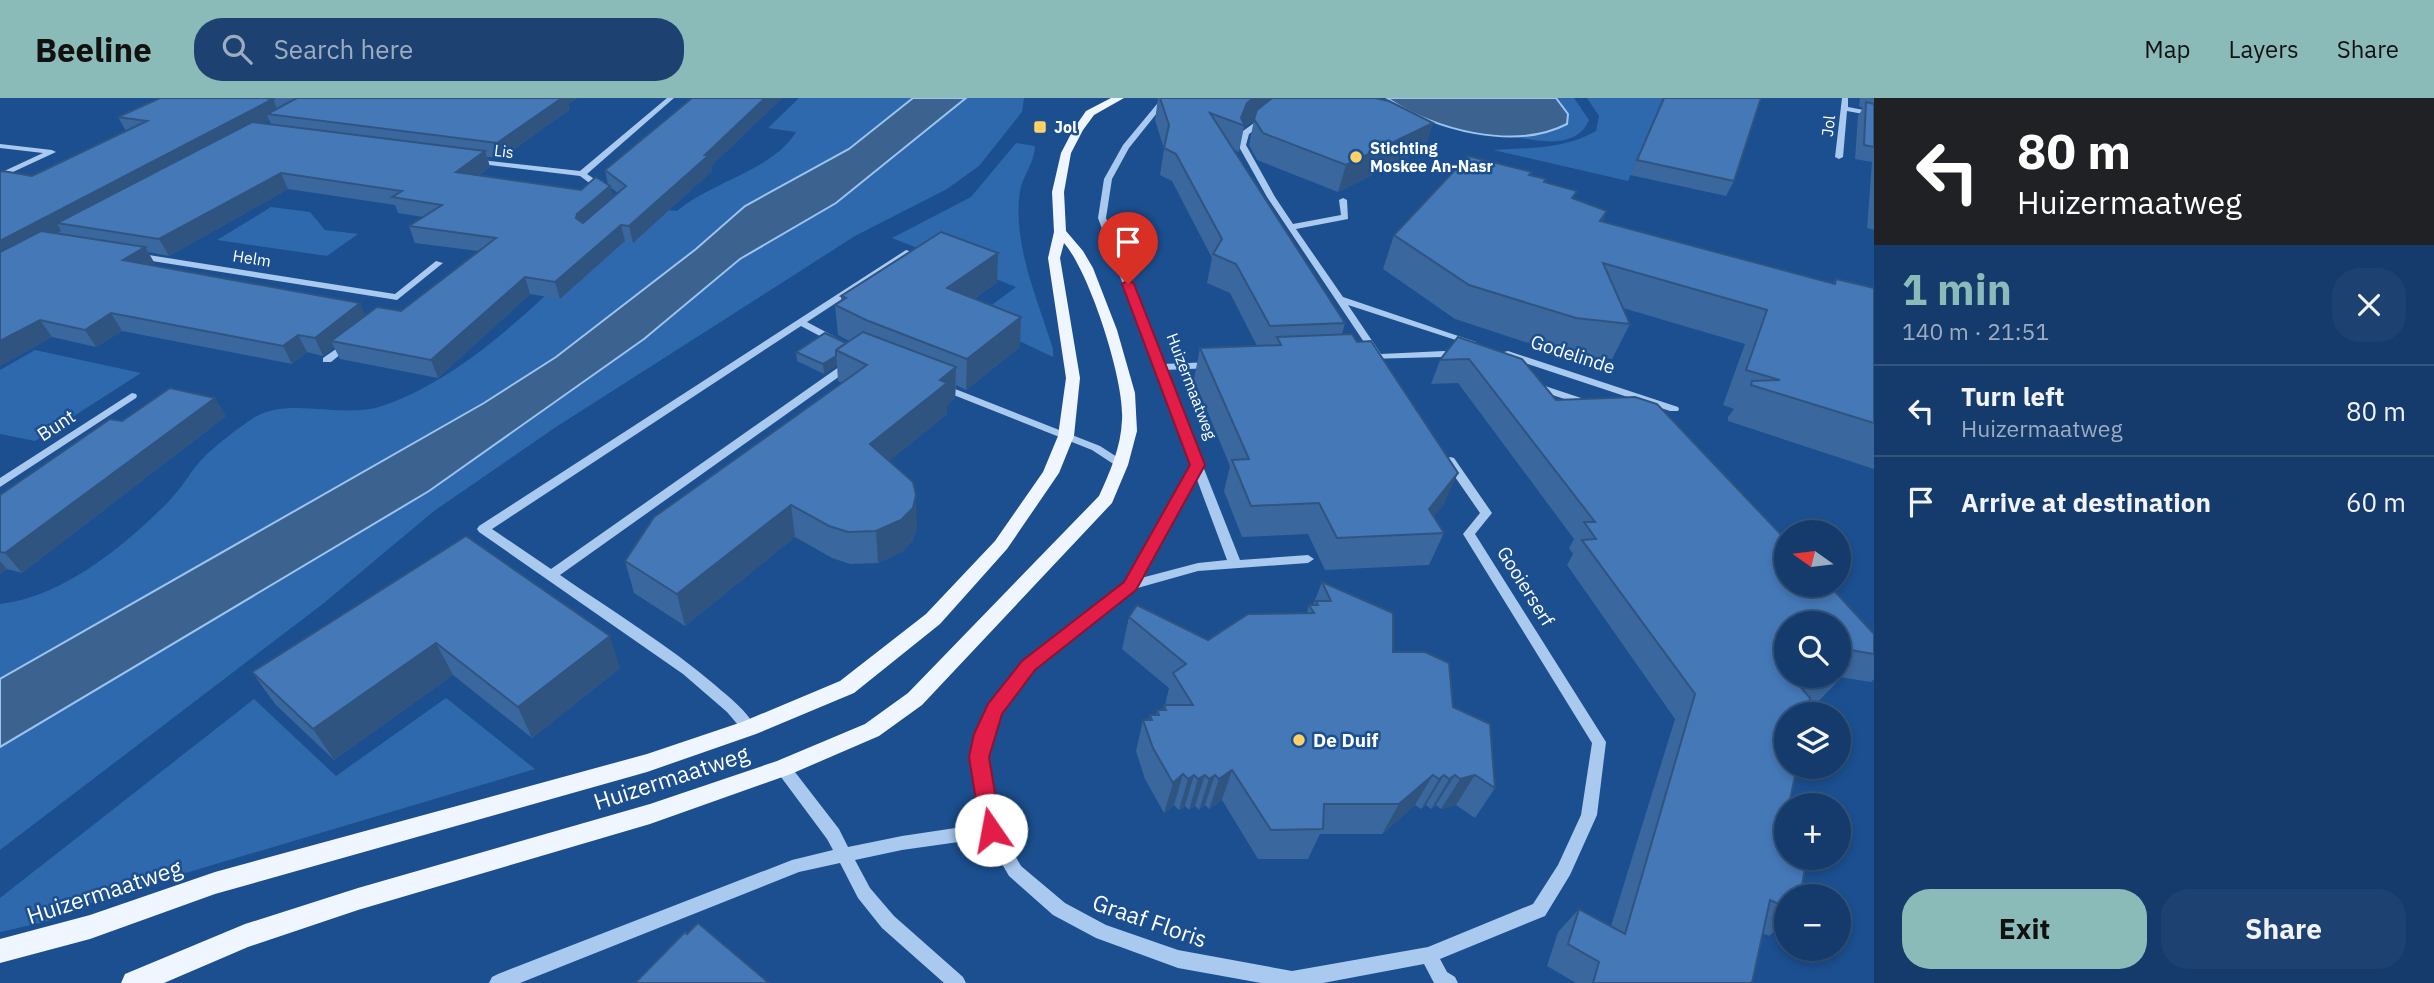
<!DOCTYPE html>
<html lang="en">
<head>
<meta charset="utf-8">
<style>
  :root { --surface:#143b6b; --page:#1d4271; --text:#f1f3f6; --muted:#9dadc1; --line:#33557e; --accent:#8bbbb9 }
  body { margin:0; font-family:"IBM Plex Sans",sans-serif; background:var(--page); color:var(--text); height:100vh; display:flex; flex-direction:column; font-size:26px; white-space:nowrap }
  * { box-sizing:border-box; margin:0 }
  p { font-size:23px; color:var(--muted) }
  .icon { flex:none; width:38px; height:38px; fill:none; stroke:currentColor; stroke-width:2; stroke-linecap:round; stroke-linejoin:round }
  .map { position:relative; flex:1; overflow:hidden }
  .panel { display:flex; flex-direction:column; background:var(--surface); width:560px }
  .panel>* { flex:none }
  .guide { background:#202124; color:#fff; overflow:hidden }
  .needle { width:46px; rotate:284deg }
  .buttons { position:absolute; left:1774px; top:422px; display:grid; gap:14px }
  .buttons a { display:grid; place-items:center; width:77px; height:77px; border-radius:50%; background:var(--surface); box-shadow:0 4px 10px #0003,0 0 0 2px var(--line); font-size:35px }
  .pin { position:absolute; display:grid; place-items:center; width:60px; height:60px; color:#fff; margin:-72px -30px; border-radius:50% 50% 50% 0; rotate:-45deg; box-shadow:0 0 7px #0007 }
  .pin .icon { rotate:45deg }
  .me { position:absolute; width:77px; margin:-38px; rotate:348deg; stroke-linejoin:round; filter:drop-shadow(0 0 5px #0008) }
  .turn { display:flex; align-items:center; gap:24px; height:147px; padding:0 28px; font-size:32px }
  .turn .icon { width:91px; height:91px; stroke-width:2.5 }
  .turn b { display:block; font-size:49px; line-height:60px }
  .round { display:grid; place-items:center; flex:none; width:74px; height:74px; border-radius:28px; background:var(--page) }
  .head { display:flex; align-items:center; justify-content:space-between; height:119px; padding:0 28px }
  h1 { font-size:42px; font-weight:800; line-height:52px; color:var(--accent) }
  .cta { display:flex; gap:14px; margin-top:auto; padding:14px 28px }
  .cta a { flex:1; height:80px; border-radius:28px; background:var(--accent); color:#111; font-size:28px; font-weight:800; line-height:80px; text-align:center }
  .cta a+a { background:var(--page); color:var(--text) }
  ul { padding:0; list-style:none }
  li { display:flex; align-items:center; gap:21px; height:91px; padding:0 28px; border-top:2px solid var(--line) }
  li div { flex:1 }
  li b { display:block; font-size:26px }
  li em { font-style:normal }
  header { display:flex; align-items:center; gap:42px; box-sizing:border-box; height:98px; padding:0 35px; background:var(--accent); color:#111 }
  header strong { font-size:33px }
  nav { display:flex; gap:38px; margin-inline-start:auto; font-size:24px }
  .search { width:490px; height:63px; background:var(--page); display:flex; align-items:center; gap:18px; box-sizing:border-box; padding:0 24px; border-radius:28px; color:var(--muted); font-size:26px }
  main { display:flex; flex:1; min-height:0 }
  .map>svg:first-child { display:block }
</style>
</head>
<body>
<header>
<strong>Beeline</strong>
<div class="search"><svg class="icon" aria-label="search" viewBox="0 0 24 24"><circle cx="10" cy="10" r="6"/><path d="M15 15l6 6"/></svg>Search here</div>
<nav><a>Map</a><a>Layers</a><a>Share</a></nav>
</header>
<main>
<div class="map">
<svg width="1874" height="885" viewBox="0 0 1874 885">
  <rect width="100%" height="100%" fill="#1b4f8f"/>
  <g fill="#2e69ad">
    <path d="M799 0H913L849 51 745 108 696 151 556 260 484 305 0 581V506C63 499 126 447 170 402 183 389 192 370 206 357 220 344 237 331 252 321 287 297 342 322 382 308 477 276 565 178 635 109L677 113C711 84 773 72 796 34L768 30Z"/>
    <path d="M966 0H1024L1022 14 979 68 947 91 855 138 556 329 434 413 324 505 0 752V649L429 392 644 241 740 161 836 105Z"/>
    <path d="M1556 0H1574L1589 22C1575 55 1531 41 1503 37L1532 38 1551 34 1561 4Z"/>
    <path d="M1587 0H1663L1628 83 1493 52C1529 50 1565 51 1596 33L1599 18Z"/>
    <path d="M1016 45 1035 48C1034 66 1023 77 1020 93 1012 146 1038 202 1053 251V259L973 221 1016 189 892 140 971 99Z"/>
    <path d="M271 109 310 114 325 132 358 136 327 158 217 142Z"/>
    <path d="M35 252 141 275 35 343 0 336V272Z"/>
    <path d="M446 600 535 671 105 799 49 823 0 834V800L254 601 336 678Z"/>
  </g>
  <g fill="#3c6290" stroke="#9cc4f0" stroke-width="2">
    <path d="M913 0H966L836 105 740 161 644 241 429 393 0 649V581L484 305 556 259 696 151 745 108 849 51Z"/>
    <path d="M1387 0H1556L1568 16 1567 26C1515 53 1433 32 1387 0Z"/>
  </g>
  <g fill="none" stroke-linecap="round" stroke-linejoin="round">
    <g fill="#a9c9ee" fill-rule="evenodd">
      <path d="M667 0H674L587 76 609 91V95H603L580 78 472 65 468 63 472 61 580 73Z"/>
      <path d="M1162 0H1169L1129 50 1112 81 1106 120 1163 266 1212 264 1217 267 1212 270 1165 272 1240 462 1308 457 1314 461 1308 465 1198 473 1134 491 1033 571 1001 614 991 636 986 659 999 730 1021 768 1065 805 1106 827 1178 852 1292 873 1428 849 1533 806 1558 767 1581 717 1592 645 1463 436 1480 415 1444 363 1450 359 1454 360 1492 415 1475 436 1606 644 1597 717 1570 777 1545 818 1440 861 1447 874 1455 879 1458 885H1434L1424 866 1323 885H1261L1178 870 1096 840 1053 817 1009 778 987 740 902 752 855 762 870 790 894 818 963 879 966 885H944L882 830 858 800 840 765 799 774 520 885H489L492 879 498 876 792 762 833 752 827 741 778 675 775 670 778 665 783 664 788 665 839 731 848 749 902 738 982 726 972 659 977 636 990 607 1023 563 1125 485 1191 367 1098 120 1104 81 1123 47ZM1196 379 1227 462 1198 465 1141 480Z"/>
      <path d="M1842 0H1848V9L1874 14V18L1847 13 1843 59 1839 61 1835 59Z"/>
      <path d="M1261 20 1268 22 1249 36 1246 47 1275 99 1293 126 1341 117 1339 102 1343 100 1347 102 1348 121 1296 131 1343 199 1476 244 1471 247 1468 246 1348 207 1381 256 1444 253 1464 259V263L1460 264 1443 259 1366 261V257L1372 256 1267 99 1238 47 1243 33Z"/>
      <path d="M0 46 52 52 56 54 0 80V75L43 55 0 50Z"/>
      <path d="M906 152 909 153V157L807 224 839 241V245H833L801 228 492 431 551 471 846 264H854V268L560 477C612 513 667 546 715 587 730 600 747 613 756 630L754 634 749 636 744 634 727 614 683 576 479 434 477 431 479 428Z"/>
      <path d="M136 155 395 196 436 163 443 165 397 202 133 160V156Z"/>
      <path d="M349 242 354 245 352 247 331 264H323V260Z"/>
      <path d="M1508 253 1678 309 1679 311 1678 313H1670L1504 258V254Z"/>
      <path d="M1533 284 1593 304 1594 306 1593 308H1585L1529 289 1528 287Z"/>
      <path d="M940 285 1100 348 1128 366 1126 369H1118L1092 352 936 290V286Z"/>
      <path d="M132 295 136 296 137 298 136 300 0 389V380Z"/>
    </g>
    <path fill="#f0f6ff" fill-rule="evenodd" d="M1111 0H1124L1094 17 1083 32 1071 55 1064 94 1066 133 1083 153 1093 170 1117 232 1135 295 1137 333 1128 367 1112 405 922 607 879 638 791 676 650 726 358 812 248 849 164 885H121L125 876 245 826 358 790 650 706 777 663 865 626 908 595 1099 398C1110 374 1121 349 1122 322 1125 283 1089 173 1064 145L1060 160 1080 280 1074 338 1059 375 1007 451 940 526 854 595 756 636 647 674 215 796 90 841 0 865V841L90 817 215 774 647 656 742 624 840 583 926 516 995 443 1043 374 1058 338 1066 280 1048 160 1054 134 1052 94 1061 55 1073 32 1086 13Z"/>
  </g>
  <g fill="#3a679d" fill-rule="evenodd">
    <path d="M160 0H578L568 6 569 12 502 60 487 59 490 69 479 77 581 92 608 87 605 72 692 0H782L711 68 712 73 633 145 625 143 560 201 530 196 438 280 340 261 334 249 323 258 307 254 292 266 122 233 96 249 52 239 0 268 32 78 126 33 118 19ZM269 22 271 26 263 25ZM610 89 618 95 613 100ZM288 91 395 107 398 115 423 119 409 128 415 145 478 153 401 213 365 217 152 168 155 166 148 154 169 158Z"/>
    <path d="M1158 0H1375L1433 25 1424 51 1338 94 1257 62 1249 47 1254 22 1244 29 1239 54 1234 52 1345 225 1342 236 1444 406 1434 418 1444 435 1429 467 1325 472 1308 436 1242 439 1224 393 1230 368 1194 281 1200 250 1257 248 1230 195 1207 185 1212 160 1172 83 1160 77 1164 51 1155 22Z"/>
    <path d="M1664 0 1734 83 1726 98 1630 77Z"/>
    <path d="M1860 0H1874V132L1867 130 1872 64 1855 61 1858 18 1863 10 1859 8Z"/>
    <path d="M1532 74 1531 77 1574 100 1607 113 1602 124 1833 185 1836 181 1874 190V371L1728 323V319L1734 311 1723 307 1745 246 1623 210 1630 226 1612 261 1559 255 1455 221 1383 171 1394 137Z"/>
    <path d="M998 155 997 184 974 201 1021 219 1020 249 966 292 956 287 955 300 947 307V316L889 363 917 429 913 442 902 454 878 465 850 466 832 460 795 439 685 528 634 495 625 463 842 285 838 283 837 267 824 276 797 263 796 254 846 245 849 243 838 237 835 207 841 203V198Z"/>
    <path d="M1458 239 1556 302 1874 536V581L1871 584 1839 579 1838 583 1814 608 1808 609 1784 731 1787 823 1769 838 1763 835 1752 885H1576L1547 868 1558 834 1579 811 1611 828 1675 621 1567 467 1573 456 1569 450 1574 441 1458 285 1431 286 1440 262Z"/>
    <path d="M226 318 22 475 7 471 0 476V397L122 323Z"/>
    <path d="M466 438 620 570 532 640 453 577 334 662 275 606 252 574Z"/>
    <path d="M1322 484 1393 554 1453 609 1495 690 1475 720 1456 707 1441 711 1436 707 1431 711 1426 707 1421 711 1415 707 1382 736H1320L1308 761H1258L1222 702 1209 711 1205 707 1199 712 1195 708 1189 712 1185 708 1179 712 1174 707 1164 715 1145 681 1136 653 1143 622H1149L1150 617H1156L1157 612H1163L1164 607H1165L1169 590 1122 551 1129 519 1208 542 1307 515 1309 507H1313Z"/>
  </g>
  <g fill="#305480">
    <path d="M559 0H578L568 6 569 12 502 60 497 45Z"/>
    <path d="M765 0H782L711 68 712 73 633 145 629 128Z"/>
    <path d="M1254 0H1281L1280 2 1244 29 1241 20 1247 5Z"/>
    <path d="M273 1 279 16H267L269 22 71 127 57 125 61 133 0 166V143Z"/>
    <path d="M1433 25 1424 51 1338 94 1346 67Z"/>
    <path d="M485 53 490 69 461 89 456 74Z"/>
    <path d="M281 75 288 91 169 158 159 141Z"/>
    <path d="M610 88 614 104 582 133 576 120 577 116Z"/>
    <path d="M621 127 625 143 560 201 555 184Z"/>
    <path d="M145 149 155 166 133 179 123 162Z"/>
    <path d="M998 155 997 184 947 220V190Z"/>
    <path d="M525 179 530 196 438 280 431 262Z"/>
    <path d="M360 205 368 223 331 243 334 249 323 258 315 240Z"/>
    <path d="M111 215 122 233 96 249 85 232Z"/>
    <path d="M1021 219 1020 249 966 292 967 261Z"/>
    <path d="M40 222 52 239 0 268V243Z"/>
    <path d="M298 237 307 254 292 266 283 248Z"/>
    <path d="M836 258 837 267 824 276 823 266Z"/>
    <path d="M956 269 955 300 947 307V316L872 377 870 346 940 282Z"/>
    <path d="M215 300 226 318 22 475 5 455Z"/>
    <path d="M1458 375 1444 406 1420 436 1429 411Z"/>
    <path d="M916 397 917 429 913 442 902 454 878 465 876 433Z"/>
    <path d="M791 407 795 439 685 528 677 496Z"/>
    <path d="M0 463 7 471 0 476Z"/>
    <path d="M610 538 620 570 532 640 518 609Z"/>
    <path d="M436 545 453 577 334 662 313 631Z"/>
    <path d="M1232 672 1222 702 1209 711 1219 681Z"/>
    <path d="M1183 676 1174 707 1164 715 1173 685Z"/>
    <path d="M1194 677 1185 708 1179 712 1188 681Z"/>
    <path d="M1205 677 1195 708 1189 712 1198 681Z"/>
    <path d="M1215 677 1205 707 1199 712 1209 681Z"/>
    <path d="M1433 677 1415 707 1382 736 1399 706Z"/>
    <path d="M1444 677 1426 707 1421 711 1439 681Z"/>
    <path d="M1455 677 1436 707 1431 711 1449 681Z"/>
    <path d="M1475 677 1456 707 1441 711 1460 681Z"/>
  </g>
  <g fill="#4478b7" stroke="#305480" stroke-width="2" fill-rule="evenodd">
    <path d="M160 0H265L273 1 0 143V74L3 73 32 78 147 23 118 19Z"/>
    <path d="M297 0H562L497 45 267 16Z"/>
    <path d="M692 0H765L705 57H709L629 128 621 127 555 184 525 179 431 262 331 243 377 209 401 213 496 140 409 128 442 107 392 99 402 93 281 75 159 141 57 125 252 24 485 53 456 74 581 92 596 79 610 88 577 116 576 120 583 125 626 88 605 72Z"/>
    <path d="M1160 0H1254L1247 5 1241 20 1245 28 1210 15 1345 225 1270 228 1236 166 1213 156 1222 141 1176 56 1164 50 1169 27Z"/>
    <path d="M1272 0H1375L1389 3 1433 25 1346 67 1263 35 1254 21 1257 12Z"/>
    <path d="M1664 0H1761L1734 83 1637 62Z"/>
    <path d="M1866 4 1874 6V49L1864 47Z"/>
    <path d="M1468 58 1532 74 1529 77 1546 81 1544 84 1577 93 1572 100 1607 113 1600 123 1835 186 1836 181 1874 190V325L1751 287 1752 283 1780 282 1746 272 1767 212 1603 165 1630 226 1576 220 1469 187 1394 137Z"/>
    <path d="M41 133 145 149 123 162 360 205 315 240 298 237 283 248 111 215 85 232 40 222 0 243V154Z"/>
    <path d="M941 134 998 155 947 190 1021 219 967 261 866 222 835 207 846 200 841 198Z"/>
    <path d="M863 234 956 269 940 282 947 285 870 346 913 384 916 397 913 410 901 422 876 433 848 434 829 428 791 407 677 496 625 463 654 419 867 267 836 252Z"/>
    <path d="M825 235 846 245 836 252V258L823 266 796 254Z"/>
    <path d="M1352 236 1357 244 1371 243 1458 375 1429 411 1444 435 1337 440 1319 405 1251 408 1232 362 1249 361 1200 250 1281 247 1277 239Z"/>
    <path d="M1458 239 1522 261 1556 302 1635 299 1657 306 1787 443V486H1828L1874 536V556L1844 551 1838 583 1798 586 1810 600 1807 616H1787V668H1797L1789 707H1787V719L1784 731 1787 732V760H1807L1800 798H1787V810L1770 802 1752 885H1593L1599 864 1568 846 1579 811 1625 836 1695 596 1582 442 1596 441 1584 424H1595L1469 261 1440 262ZM1787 525H1839V578H1787Z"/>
    <path d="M170 290 215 300 5 455 0 454V397L110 321 122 323Z"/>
    <path d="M466 438 610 538 518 609 436 545 313 631 252 574Z"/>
    <path d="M1322 484 1393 515V554H1425L1449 565 1453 609 1490 626 1495 690 1475 677 1460 681 1455 677 1449 681 1444 677 1439 681 1433 677 1399 706H1324L1323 731 1271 732 1232 672 1219 681 1215 677 1209 681 1205 677 1198 681 1194 677 1188 681 1183 676 1173 685 1153 650 1143 622H1152L1150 617H1159L1157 612H1166L1164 607H1193L1173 575 1186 566 1129 519 1137 507 1208 542 1248 516 1314 515 1309 507H1318L1316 503H1331Z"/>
    <path d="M698 825 769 885H635L685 834 687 836Z"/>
  </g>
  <path fill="#e11d48" stroke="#92132f" stroke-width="2" d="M1128 182 1134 186 1205 367 1136 492 1035 572 1002 616 989 659 1001 732 998 738 991 741 984 738 981 732 969 659 974 636 988 606 1022 563 1124 484 1190 367 1122 186Z"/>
  <g fill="#ffd166" stroke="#1b4f8f" stroke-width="2.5">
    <rect x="1033" y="22" width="14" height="14" rx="3.5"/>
    <circle cx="1356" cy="59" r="7"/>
    <circle cx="1299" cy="642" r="7"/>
  </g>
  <g text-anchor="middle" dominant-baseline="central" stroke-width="5" stroke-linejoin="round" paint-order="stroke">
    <g font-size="16" fill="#fff" stroke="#1b4f8f">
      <text transform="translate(1828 28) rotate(-84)">Jol</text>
      <text transform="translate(504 53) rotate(7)">Lis</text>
      <text transform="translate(252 160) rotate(9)">Helm</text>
      <text transform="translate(1192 288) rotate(69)">Huizermaatweg</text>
    </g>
    <g font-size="16" font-weight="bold" fill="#fff" stroke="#1b4f8f" text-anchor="start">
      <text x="1054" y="29">Jol</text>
      <text x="1370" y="50">Stichting<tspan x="1370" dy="18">Moskee An-Nasr</tspan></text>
    </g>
    <g font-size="19" fill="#fff" stroke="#1b4f8f">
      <text transform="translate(1573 256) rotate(18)">Godelinde</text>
      <text transform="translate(56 327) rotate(-33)">Bunt</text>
      <text transform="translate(1526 488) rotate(58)">Gooierserf</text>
    </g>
    <g font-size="19" font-weight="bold" fill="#fff" stroke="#1b4f8f" text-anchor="start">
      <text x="1313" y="642">De Duif</text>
    </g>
    <g font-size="23" fill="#fff" stroke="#1b4f8f">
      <text transform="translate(671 679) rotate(-18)">Huizermaatweg</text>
      <text transform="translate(104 793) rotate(-18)">Huizermaatweg</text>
      <text transform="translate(1150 822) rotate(19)">Graaf Floris</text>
    </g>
  </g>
</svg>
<div class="buttons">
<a><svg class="needle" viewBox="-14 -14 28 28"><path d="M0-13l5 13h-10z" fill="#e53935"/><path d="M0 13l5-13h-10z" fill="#9dadc1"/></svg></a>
<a><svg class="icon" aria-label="search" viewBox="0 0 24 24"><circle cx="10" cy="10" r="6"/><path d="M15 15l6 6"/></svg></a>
<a><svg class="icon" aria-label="layers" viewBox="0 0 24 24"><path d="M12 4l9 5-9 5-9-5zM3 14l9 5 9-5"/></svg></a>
<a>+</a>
<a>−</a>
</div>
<div class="pin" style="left:1128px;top:186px;background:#d93025"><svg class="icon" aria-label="arrive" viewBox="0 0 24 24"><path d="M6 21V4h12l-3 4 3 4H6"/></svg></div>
<svg class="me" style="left:991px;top:732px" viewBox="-20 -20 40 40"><circle r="19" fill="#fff"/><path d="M0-13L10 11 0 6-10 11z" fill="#e11d48"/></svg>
</div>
<section class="panel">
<div class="guide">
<div class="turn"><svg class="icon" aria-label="left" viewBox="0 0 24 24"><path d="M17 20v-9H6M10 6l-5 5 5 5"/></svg><div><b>80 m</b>Huizermaatweg</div></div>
</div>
<div class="head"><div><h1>1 min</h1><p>140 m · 21:51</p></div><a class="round"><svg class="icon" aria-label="close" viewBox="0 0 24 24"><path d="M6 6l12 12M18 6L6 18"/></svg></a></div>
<ul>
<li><svg class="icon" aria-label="left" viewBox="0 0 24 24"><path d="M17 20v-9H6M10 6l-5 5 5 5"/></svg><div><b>Turn left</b><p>Huizermaatweg</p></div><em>80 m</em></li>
<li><svg class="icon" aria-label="arrive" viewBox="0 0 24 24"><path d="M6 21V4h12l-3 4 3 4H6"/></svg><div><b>Arrive at destination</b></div><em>60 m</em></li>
</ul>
<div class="cta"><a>Exit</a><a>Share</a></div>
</section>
</main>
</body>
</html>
